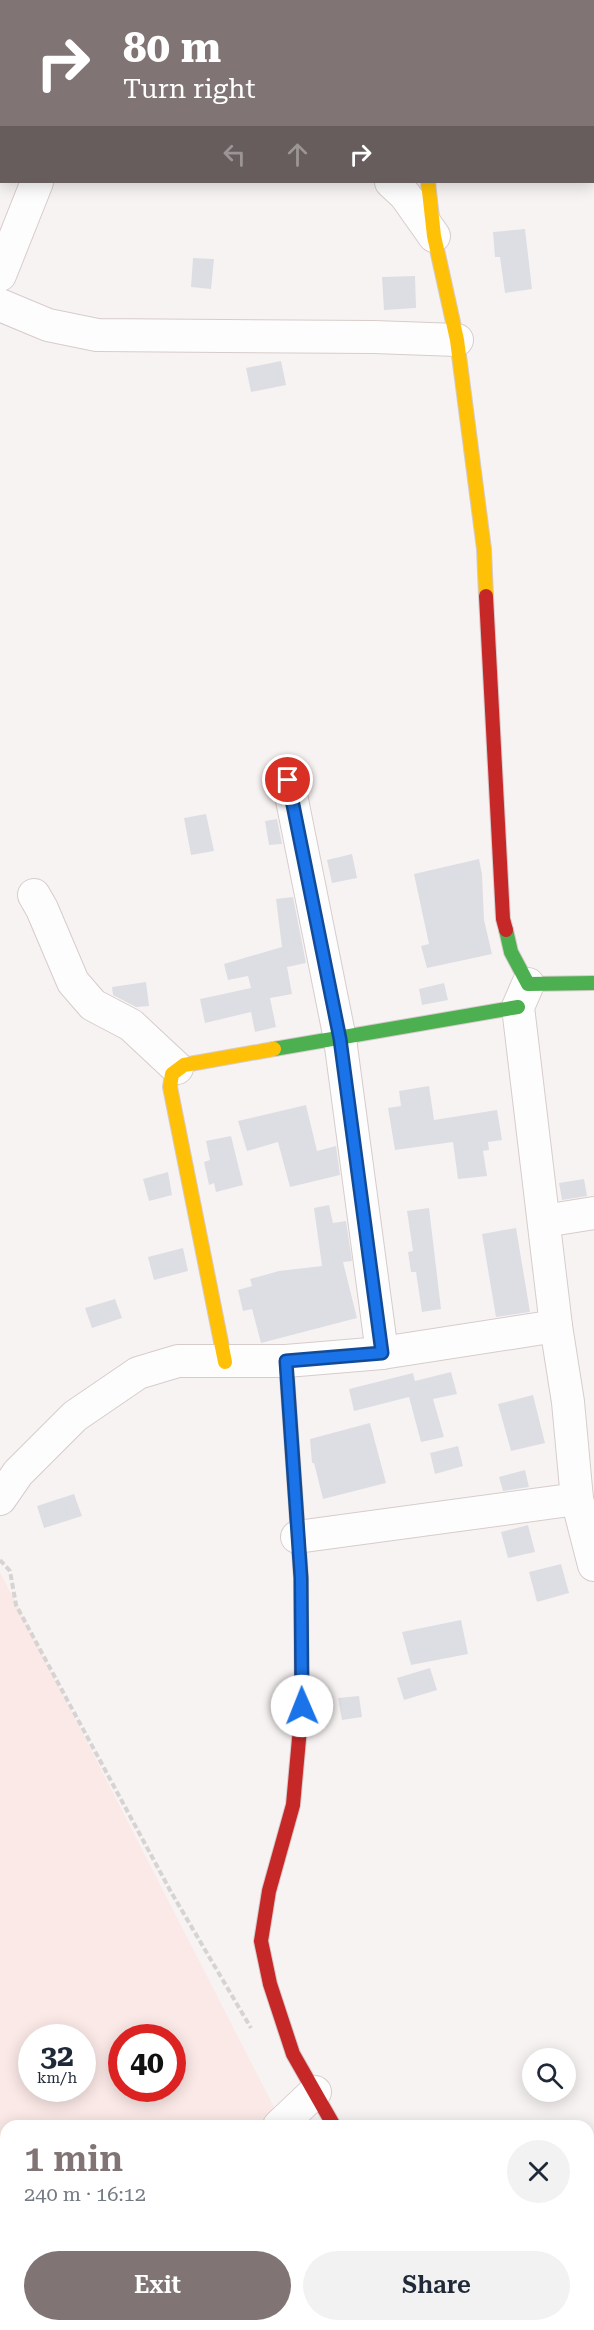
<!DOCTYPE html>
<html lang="en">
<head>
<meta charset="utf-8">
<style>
  :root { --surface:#fff; --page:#f2f2f3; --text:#1f2937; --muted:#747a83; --accent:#807574 }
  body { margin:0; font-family:"Roboto Serif",serif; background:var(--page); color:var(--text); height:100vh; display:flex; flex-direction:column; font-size:22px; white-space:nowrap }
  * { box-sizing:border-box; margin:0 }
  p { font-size:20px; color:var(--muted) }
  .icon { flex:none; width:33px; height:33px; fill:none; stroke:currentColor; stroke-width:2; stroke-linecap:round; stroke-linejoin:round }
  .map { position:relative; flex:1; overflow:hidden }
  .panel { position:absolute; left:0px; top:2120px; width:594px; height:212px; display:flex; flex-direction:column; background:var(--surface); border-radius:18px 18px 0 0; box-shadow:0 3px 15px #0003 }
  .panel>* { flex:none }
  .hud { position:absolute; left:0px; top:0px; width:594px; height:183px; box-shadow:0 3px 15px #0003; background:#807574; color:#fff; overflow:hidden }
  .fabs { position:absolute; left:522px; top:2048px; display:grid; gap:12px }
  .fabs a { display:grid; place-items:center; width:54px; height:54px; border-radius:50%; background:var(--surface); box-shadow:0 3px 15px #0003; font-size:30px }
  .speed { position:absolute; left:18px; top:2024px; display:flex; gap:12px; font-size:30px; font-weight:700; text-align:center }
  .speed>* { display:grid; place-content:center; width:78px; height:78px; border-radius:50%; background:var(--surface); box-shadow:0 3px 15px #0003; line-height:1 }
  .speed small { font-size:15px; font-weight:400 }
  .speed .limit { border:9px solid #d22; background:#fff; color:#111 }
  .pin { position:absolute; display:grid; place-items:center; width:51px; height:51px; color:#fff; margin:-26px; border:3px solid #fff; border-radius:50%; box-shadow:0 2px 6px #0007 }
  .me { position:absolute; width:66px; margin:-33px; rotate:359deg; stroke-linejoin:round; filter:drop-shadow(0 0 4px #0008) }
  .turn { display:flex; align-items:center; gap:21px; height:126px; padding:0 24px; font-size:27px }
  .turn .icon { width:78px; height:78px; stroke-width:2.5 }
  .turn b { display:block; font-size:42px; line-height:51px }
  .lanes { display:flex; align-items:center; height:57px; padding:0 24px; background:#0003; justify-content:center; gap:30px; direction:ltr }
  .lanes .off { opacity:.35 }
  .round { display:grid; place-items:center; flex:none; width:63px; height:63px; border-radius:32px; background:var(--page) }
  .summary { display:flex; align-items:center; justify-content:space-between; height:102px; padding:0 24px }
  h1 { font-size:36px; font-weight:600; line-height:45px; color:var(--accent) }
  .button { display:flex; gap:12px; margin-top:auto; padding:12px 24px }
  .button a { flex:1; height:69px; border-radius:36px; background:var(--accent); color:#fff; font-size:24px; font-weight:600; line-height:69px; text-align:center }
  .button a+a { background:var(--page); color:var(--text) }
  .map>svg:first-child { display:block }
</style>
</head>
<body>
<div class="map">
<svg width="594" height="2330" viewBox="0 0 594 2330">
  <rect width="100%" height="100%" fill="#f8f3f3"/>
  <path fill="#fbe9e7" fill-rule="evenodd" d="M0 1572 275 2109 258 2125 6 2126V2325H53L48 2330H0ZM32 2037H82V2088H32ZM122 2037H172V2088H122Z"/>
  <g fill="#dddee3">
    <path d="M525 229 532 289 505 293 500 257H495L493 232Z"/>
    <path d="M193 258 214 259 211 289 191 287Z"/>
    <path d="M415 276 416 308 384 310 382 277Z"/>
    <path d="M281 361 286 385 251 392 246 368Z"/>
    <path d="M206 814 214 851 191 855 184 818Z"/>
    <path d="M277 819 282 844 269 845 265 821Z"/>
    <path d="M352 854 357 878 332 883 327 860Z"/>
    <path d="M479 859 482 874 484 920 492 954 427 968 421 946 429 944 414 874Z"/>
    <path d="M293 897 306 963 287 967 292 994 270 998 276 1027 255 1032 251 1012 205 1023 200 999 251 988 248 976 228 980 224 964 282 947 276 899Z"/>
    <path d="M146 982 149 1006 136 1007 113 995 112 987Z"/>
    <path d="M444 983 448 1000 422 1005 419 989Z"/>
    <path d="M429 1086 434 1120 497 1110 502 1140 488 1142 489 1150 483 1151 487 1176 458 1179 453 1142 395 1150 388 1108 401 1106 399 1091Z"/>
    <path d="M306 1105 317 1151 336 1146 340 1175 290 1187 278 1142 247 1151 238 1121Z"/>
    <path d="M231 1136 243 1185 216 1192 214 1183 209 1185 204 1162 210 1160 206 1141Z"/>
    <path d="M168 1172 172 1195 149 1201 143 1179Z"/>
    <path d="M584 1179 587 1196 562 1200 559 1183Z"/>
    <path d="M329 1205 333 1223 346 1221 352 1261 343 1262 357 1318 261 1343 252 1309 243 1311 238 1290 252 1286 250 1279 279 1271 322 1266 314 1208Z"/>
    <path d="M429 1208 441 1309 422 1312 416 1272H411L408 1252 413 1251 407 1211Z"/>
    <path d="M516 1228 530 1312 496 1317 482 1234Z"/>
    <path d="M183 1248 188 1271 154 1280 148 1257Z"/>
    <path d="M115 1299 122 1318 92 1328 85 1308Z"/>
    <path d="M451 1372 457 1394 433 1399 444 1437 421 1442 409 1397 354 1411 349 1389 413 1373 415 1381Z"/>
    <path d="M533 1395 545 1443 511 1451 498 1404Z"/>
    <path d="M370 1423 386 1483 323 1499 314 1463H312L310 1439Z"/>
    <path d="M458 1446 463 1466 435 1474 430 1453Z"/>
    <path d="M525 1470 529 1487 503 1491 499 1477Z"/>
    <path d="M74 1494 82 1516 44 1528 37 1506Z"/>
    <path d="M528 1525 535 1552 508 1558 501 1532Z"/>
    <path d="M561 1564 569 1593 537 1602 529 1572Z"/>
    <path d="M461 1620 468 1654 411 1665 402 1632Z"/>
    <path d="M430 1668 437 1690 404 1700 397 1678Z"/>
    <path d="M359 1696 362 1717 342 1720 338 1698Z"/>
  </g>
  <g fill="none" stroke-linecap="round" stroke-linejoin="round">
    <g stroke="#d6cccb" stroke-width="34">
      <g id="street">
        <path d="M154 0 156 2"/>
        <path d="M107 2 108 0"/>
        <path d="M456 2V0"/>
        <path d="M391 182 405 195 434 236"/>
        <path d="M0 275 37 182"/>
        <path d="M0 305 48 325 97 335 374 337 457 340"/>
        <path d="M288 780 340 1039 382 1353"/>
        <path d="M34 895 42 909 73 982 93 1005 131 1025 177 1068"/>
        <path d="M528 984 518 1007 556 1326 568 1402 577 1499 594 1565"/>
        <path d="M544 1221 594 1213"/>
        <path d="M0 1499 18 1473 75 1416 138 1373 178 1361H286L382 1353 556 1326"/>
        <path d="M297 1537 577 1499"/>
        <path d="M279 2126 315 2092"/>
        <path d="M395 2325 396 2330"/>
        <path d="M54 2330 61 2325"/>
      </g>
    </g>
    <g stroke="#d6cccb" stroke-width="16">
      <g id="fast">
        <path d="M323 0 325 2"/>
        <path d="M506 930 511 952 528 984 594 983"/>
        <path d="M274 1049 518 1007"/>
      </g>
    </g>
    <g stroke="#d6cccb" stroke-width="16">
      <g id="slow">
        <path d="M428 182 434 236 457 340 484 549 486 596"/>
        <path d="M286 1361 301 1578V1609"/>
        <path d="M225 1362 170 1087 172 1074 184 1065 274 1049"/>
      </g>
    </g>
    <g stroke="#d6cccb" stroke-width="16">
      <g id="jam">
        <path d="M486 596 503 919 506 930"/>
        <path d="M301 1609 302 1706 293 1805 269 1891 261 1941 270 1984 293 2054 334 2126"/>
      </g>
    </g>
    <path stroke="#d6d3d3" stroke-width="4" stroke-dasharray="6 3" stroke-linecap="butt" d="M0 1560 10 1571 16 1605 171 1892 251 2028"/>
    <use href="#street" stroke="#fefdfd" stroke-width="32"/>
    <use href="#fast" stroke="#4caf50" stroke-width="14"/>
    <use href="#slow" stroke="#ffc107" stroke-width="14"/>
    <use href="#jam" stroke="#c62828" stroke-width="14"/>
  </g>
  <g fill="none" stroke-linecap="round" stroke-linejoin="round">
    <g stroke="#114b97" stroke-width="15">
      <path id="route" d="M288 780 340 1039 382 1353 286 1361 301 1578 302 1706"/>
    </g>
    <use href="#route" stroke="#1a73e8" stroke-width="10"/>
  </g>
</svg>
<div class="fabs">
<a><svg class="icon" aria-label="search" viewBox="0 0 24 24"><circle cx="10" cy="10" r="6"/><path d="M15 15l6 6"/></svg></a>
</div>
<div class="speed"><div>32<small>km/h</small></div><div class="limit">40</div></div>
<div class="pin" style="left:288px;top:780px;background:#d93025"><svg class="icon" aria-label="arrive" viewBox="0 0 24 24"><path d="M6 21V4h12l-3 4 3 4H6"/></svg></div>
<svg class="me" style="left:302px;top:1706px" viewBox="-20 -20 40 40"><circle r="19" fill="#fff"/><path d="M0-13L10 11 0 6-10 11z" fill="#1a73e8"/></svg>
<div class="hud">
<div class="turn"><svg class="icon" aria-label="right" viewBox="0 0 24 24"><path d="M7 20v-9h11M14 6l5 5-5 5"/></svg><div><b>80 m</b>Turn right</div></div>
<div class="lanes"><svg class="icon off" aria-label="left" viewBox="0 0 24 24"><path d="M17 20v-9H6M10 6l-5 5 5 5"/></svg><svg class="icon off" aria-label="ahead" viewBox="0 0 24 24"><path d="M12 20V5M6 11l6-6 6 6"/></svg><svg class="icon" aria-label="right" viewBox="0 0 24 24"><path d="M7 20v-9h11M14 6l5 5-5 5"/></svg></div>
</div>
<section class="panel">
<div class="summary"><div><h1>1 min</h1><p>240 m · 16:12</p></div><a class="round"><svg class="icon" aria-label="close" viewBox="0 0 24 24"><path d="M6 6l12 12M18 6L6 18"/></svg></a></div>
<div class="button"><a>Exit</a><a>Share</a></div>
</section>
</div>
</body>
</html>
